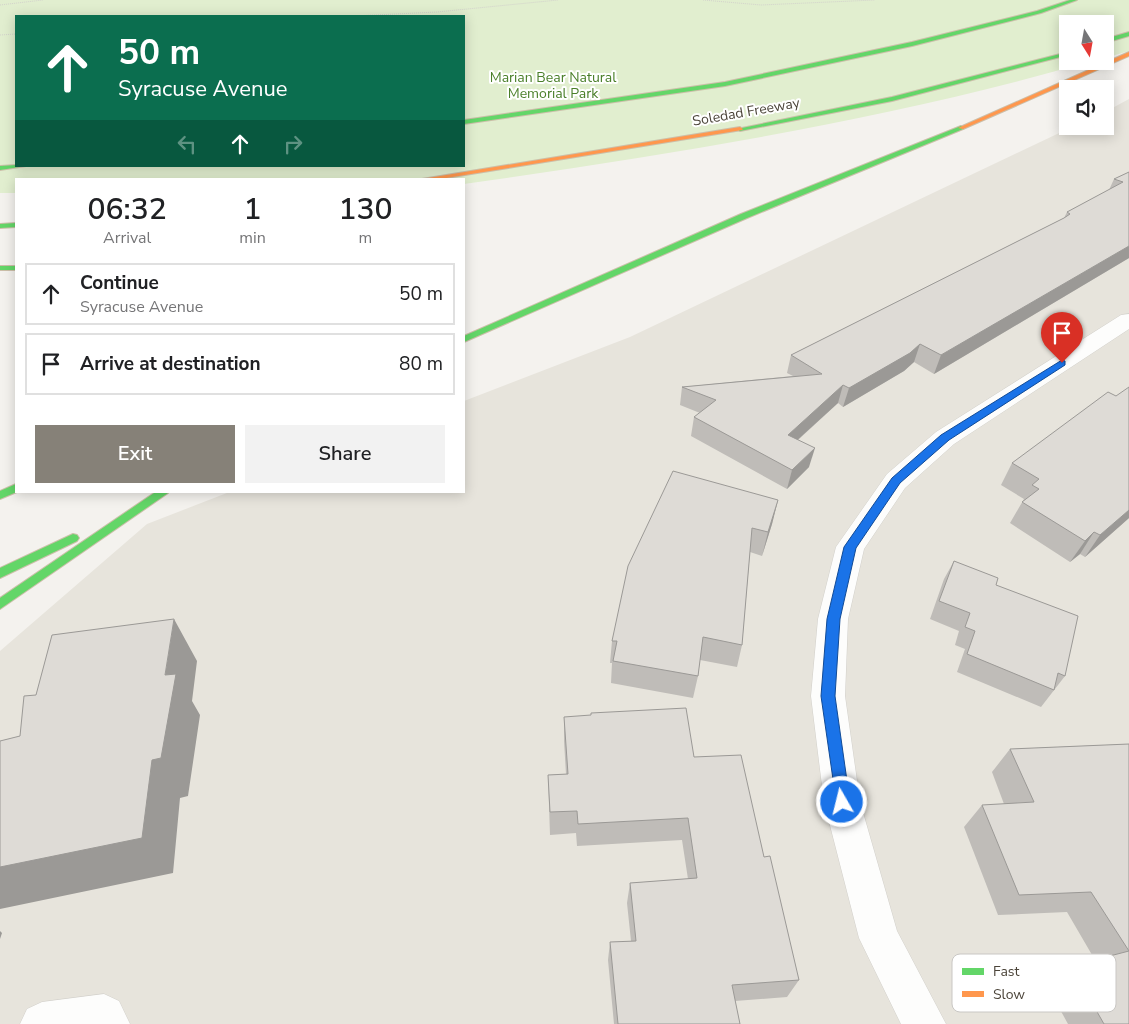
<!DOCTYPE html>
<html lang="en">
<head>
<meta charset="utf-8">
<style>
  :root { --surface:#fff; --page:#f2f2f2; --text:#202124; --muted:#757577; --line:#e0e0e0; --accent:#868178 }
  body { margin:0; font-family:"Nunito Sans",sans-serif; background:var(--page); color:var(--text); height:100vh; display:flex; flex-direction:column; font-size:19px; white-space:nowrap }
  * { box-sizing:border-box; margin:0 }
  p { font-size:16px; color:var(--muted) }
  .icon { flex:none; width:28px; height:28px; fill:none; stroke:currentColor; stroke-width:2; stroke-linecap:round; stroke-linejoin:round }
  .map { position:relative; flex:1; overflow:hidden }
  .details { position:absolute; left:15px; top:178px; width:450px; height:315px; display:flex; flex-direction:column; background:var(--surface); border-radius:0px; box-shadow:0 2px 12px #0003 }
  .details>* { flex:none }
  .guide { position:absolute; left:15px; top:15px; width:450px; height:152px; border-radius:0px; box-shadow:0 2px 12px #0003; background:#0b6e4f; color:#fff; overflow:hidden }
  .needle { width:32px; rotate:169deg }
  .fabs { position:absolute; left:1059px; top:15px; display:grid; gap:10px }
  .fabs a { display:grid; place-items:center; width:55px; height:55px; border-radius:0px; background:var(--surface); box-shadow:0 2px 12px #0003; font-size:25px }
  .pin { position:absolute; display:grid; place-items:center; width:42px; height:42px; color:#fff; margin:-51px -21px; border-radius:50% 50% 50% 0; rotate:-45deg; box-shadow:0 0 5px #0007 }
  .pin .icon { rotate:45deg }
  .me { position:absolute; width:55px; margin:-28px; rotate:352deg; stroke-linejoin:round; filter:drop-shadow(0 0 4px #0008) }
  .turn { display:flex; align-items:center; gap:18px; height:105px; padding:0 20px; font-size:22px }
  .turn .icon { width:65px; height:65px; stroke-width:2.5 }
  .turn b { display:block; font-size:35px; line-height:42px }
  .lanes { display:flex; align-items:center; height:48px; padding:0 20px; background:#0003; justify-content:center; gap:25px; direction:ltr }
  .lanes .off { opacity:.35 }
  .eta { display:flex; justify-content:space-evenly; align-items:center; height:85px; text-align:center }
  .eta b { font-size:30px; font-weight:600; line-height:35px }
  .primary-button { display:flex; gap:10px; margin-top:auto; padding:10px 20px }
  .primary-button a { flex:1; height:58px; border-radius:0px; background:var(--accent); color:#fff; font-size:20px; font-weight:600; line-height:58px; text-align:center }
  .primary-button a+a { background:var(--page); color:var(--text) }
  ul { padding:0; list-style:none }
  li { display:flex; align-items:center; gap:15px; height:62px; margin:0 10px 8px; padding:0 10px; border:2px solid var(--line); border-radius:0px }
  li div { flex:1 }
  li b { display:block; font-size:19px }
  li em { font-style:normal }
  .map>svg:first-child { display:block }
</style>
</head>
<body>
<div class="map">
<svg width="1129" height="1024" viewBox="0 0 1129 1024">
  <rect width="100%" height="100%" fill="#f4f2ee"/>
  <path fill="#e7e4dc" d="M1129 99V1024H0V651L147 524 232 491H464V401L630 337 1074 126H1105V112Z"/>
  <path fill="#e1eecf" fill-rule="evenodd" d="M0 0H1129V51L1105 58V24H1068V61H1092C887 120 675 154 464 184V179H16V193H0ZM16 16H464V166H16Z"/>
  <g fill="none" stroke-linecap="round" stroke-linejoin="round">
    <g stroke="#d2d0cb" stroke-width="1">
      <g id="street">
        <path d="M1129 314V329L954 444 905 488 864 549 848 619 845 696 860 802 897 931 946 1024H901L859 938 824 802 811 696 818 619 836 547 887 474 936 432 1121 315Z"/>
        <path d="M104 994 119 1001 130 1024H20L27 1009 42 1002Z"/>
      </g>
    </g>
    <g stroke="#ccbfa9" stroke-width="2">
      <g id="fast">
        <path d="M1070 0H1077L1041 13 912 46 725 86 464 124V120L725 82 912 42 1037 11Z"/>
        <path d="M1129 32V36L1105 43V39Z"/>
        <path d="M1068 52V55L892 101 740 131 737 129 892 97Z"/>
        <path d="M961 126 964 128 963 129 747 218 464 342V336L741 214Z"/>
        <path d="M16 165V166H26L0 170V166Z"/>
        <path d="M16 223V227L0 228V224Z"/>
        <rect x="0" y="266" width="16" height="4"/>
        <path d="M16 484V491H19L0 499V491Z"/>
        <path d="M157 491H166L168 493 0 609V598Z"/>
        <path d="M73 534 77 535 79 538 77 541 0 578V568Z"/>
      </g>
    </g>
    <g stroke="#ccbfa9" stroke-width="2">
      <g id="slow">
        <path d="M1129 52V56L963 129 958 128Z"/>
        <path d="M740 127 743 129 742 130 440 179H422Z"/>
      </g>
    </g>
    <g stroke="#d3d2cc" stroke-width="1" stroke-dasharray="1 1" stroke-linecap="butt">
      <path d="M703 0 761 5 875 0"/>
      <path d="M0 5 43 0"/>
      <path d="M354 16 437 12 558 0"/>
      <path d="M0 35 16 34"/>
    </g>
    <use href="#street" fill="#fdfdfc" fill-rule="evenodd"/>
    <use href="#fast" fill="#63d668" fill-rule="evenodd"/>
    <use href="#slow" fill="#ff974d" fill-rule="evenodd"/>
  </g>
  <g fill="#bfbcb8">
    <path d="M1129 172V258L934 374 914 362 904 371 843 407 838 403 798 440 809 467 787 489 691 436 694 417 700 413 680 405 682 387 793 376 787 373 791 355 1064 218 1067 212 1109 190 1114 179Z"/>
    <path d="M1116 396 1129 518 1085 557 1080 554 1070 562 1010 523 1024 499 1001 485 1012 463Z"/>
    <path d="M778 500 772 524 762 556 750 552 742 645 737 667 700 660 698 676 693 698 611 683 612 663H610L612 641Z"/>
    <path d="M954 561 996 585 1065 676 1041 707 957 672 965 649 955 645 959 631 930 619 944 579Z"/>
    <path d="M564 717 694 757 764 857 799 980 787 997 735 1001 740 1024H614L608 960 610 942 631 941 627 903 630 883 688 879 682 840 577 846 576 833 550 835 548 775 566 774 564 741Z"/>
    <path d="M1129 744V1024H1068L1046 984 1071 966 1095 960 1067 912 998 915 964 827 982 805 1004 804 992 772 1010 749Z"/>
  </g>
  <g fill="#9b9996">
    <path d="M1129 246V258L934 374 941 355Z"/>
    <path d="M920 344 914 362 904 371 843 407 849 388Z"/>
    <path d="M843 385 838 403 783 453 788 435Z"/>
    <path d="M815 448 809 467 787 489 792 470Z"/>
    <path d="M778 500 772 524 762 556 768 532Z"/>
    <path d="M1129 510V518L1085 557 1100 535Z"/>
    <path d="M1094 532 1080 554 1070 562 1085 541Z"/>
    <path d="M174 619 197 661 192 701 200 715 188 796 180 798 173 873 0 909V867L165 675Z"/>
    <path d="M0 931 2 933 0 939Z"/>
  </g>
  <g fill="#dedbd6" stroke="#9b9996">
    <path d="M1129 172V246L941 355 920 344 910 353 849 388 843 385 788 435 815 448 792 470 694 417 716 400 682 387 822 374 791 355 1064 218 1070 214 1067 212 1123 182 1114 179Z"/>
    <path d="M1129 387V510L1100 535 1094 532 1085 541 1022 502 1039 489 1032 485 1039 479 1012 463 1108 392 1116 396Z"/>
    <path d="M673 471 778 500 768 532 752 528 742 645 703 637 698 676 613 661 617 641H612L628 566Z"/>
    <path d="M954 561 998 578 996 585 1078 616 1065 676 1058 673 1054 690 967 654 975 631 965 627 970 613 939 601Z"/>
    <path d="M174 619 165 675 176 674 161 758 152 760 142 838 0 867V741L20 736 24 696 36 695 52 635Z"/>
    <path d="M686 708 694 757 741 755 764 857 770 856 799 980 732 985 740 1024H618L610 942 636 941 630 883 697 878 688 818 578 824 577 811 550 812 548 775 568 774 564 717 591 715V713Z"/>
    <path d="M1129 744V1024H1104L1071 966 1129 951 1091 892 1019 895 982 805 1034 802 1010 749Z"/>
  </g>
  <path fill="#1a73e8" stroke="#114b97" d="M1062 360 1065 361V365L949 440 900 483 856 548 840 619 835 696 850 802 848 807 842 809 837 807 821 696 827 619 844 547 892 478 941 435Z"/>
  <g text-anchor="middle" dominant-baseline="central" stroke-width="4" stroke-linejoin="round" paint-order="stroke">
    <g font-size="14" fill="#4a7f2a" stroke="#fff">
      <text x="553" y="77">Marian Bear Natural<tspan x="553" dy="16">Memorial Park</tspan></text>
    </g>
    <g font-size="14" fill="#4b4439" stroke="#fff">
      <text transform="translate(746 112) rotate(-10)">Soledad Freeway</text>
    </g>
  </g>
  <rect x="952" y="954" width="164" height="58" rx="8" fill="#fff" stroke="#c9c7c4" stroke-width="1"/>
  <rect x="962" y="968" width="22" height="7" fill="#63d668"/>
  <rect x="962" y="991" width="22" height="6" fill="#ff974d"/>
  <g font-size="14" fill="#4b4439">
    <text x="993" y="976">Fast</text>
    <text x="993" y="999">Slow</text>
  </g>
</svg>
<div class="fabs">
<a><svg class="needle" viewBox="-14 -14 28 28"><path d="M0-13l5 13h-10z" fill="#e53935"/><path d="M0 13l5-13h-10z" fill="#757577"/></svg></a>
<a><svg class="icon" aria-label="sound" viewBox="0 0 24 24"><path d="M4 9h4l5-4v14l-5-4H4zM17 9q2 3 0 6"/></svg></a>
</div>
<div class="pin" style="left:1062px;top:363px;background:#d93025"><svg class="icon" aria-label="arrive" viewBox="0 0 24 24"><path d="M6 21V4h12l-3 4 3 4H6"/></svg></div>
<svg class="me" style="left:842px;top:802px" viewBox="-20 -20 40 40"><circle r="17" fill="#1a73e8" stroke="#fff" stroke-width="3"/><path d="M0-11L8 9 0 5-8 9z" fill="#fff"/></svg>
<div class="guide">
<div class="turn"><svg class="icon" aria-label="ahead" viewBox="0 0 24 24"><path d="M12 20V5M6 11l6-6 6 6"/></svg><div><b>50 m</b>Syracuse Avenue</div></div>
<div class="lanes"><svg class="icon off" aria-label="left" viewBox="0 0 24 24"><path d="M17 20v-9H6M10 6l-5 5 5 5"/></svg><svg class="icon" aria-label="ahead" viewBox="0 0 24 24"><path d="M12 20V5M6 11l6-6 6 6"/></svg><svg class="icon off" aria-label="right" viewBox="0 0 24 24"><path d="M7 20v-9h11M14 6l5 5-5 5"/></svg></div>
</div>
<section class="details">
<div class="eta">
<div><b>06:32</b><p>Arrival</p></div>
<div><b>1</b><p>min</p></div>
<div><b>130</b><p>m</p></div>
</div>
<ul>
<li><svg class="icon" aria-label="ahead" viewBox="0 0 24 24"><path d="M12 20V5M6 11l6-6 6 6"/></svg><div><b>Continue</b><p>Syracuse Avenue</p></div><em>50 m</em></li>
<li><svg class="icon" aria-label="arrive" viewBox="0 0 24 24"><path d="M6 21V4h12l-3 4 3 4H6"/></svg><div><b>Arrive at destination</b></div><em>80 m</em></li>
</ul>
<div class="primary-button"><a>Exit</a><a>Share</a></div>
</section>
</div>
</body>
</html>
